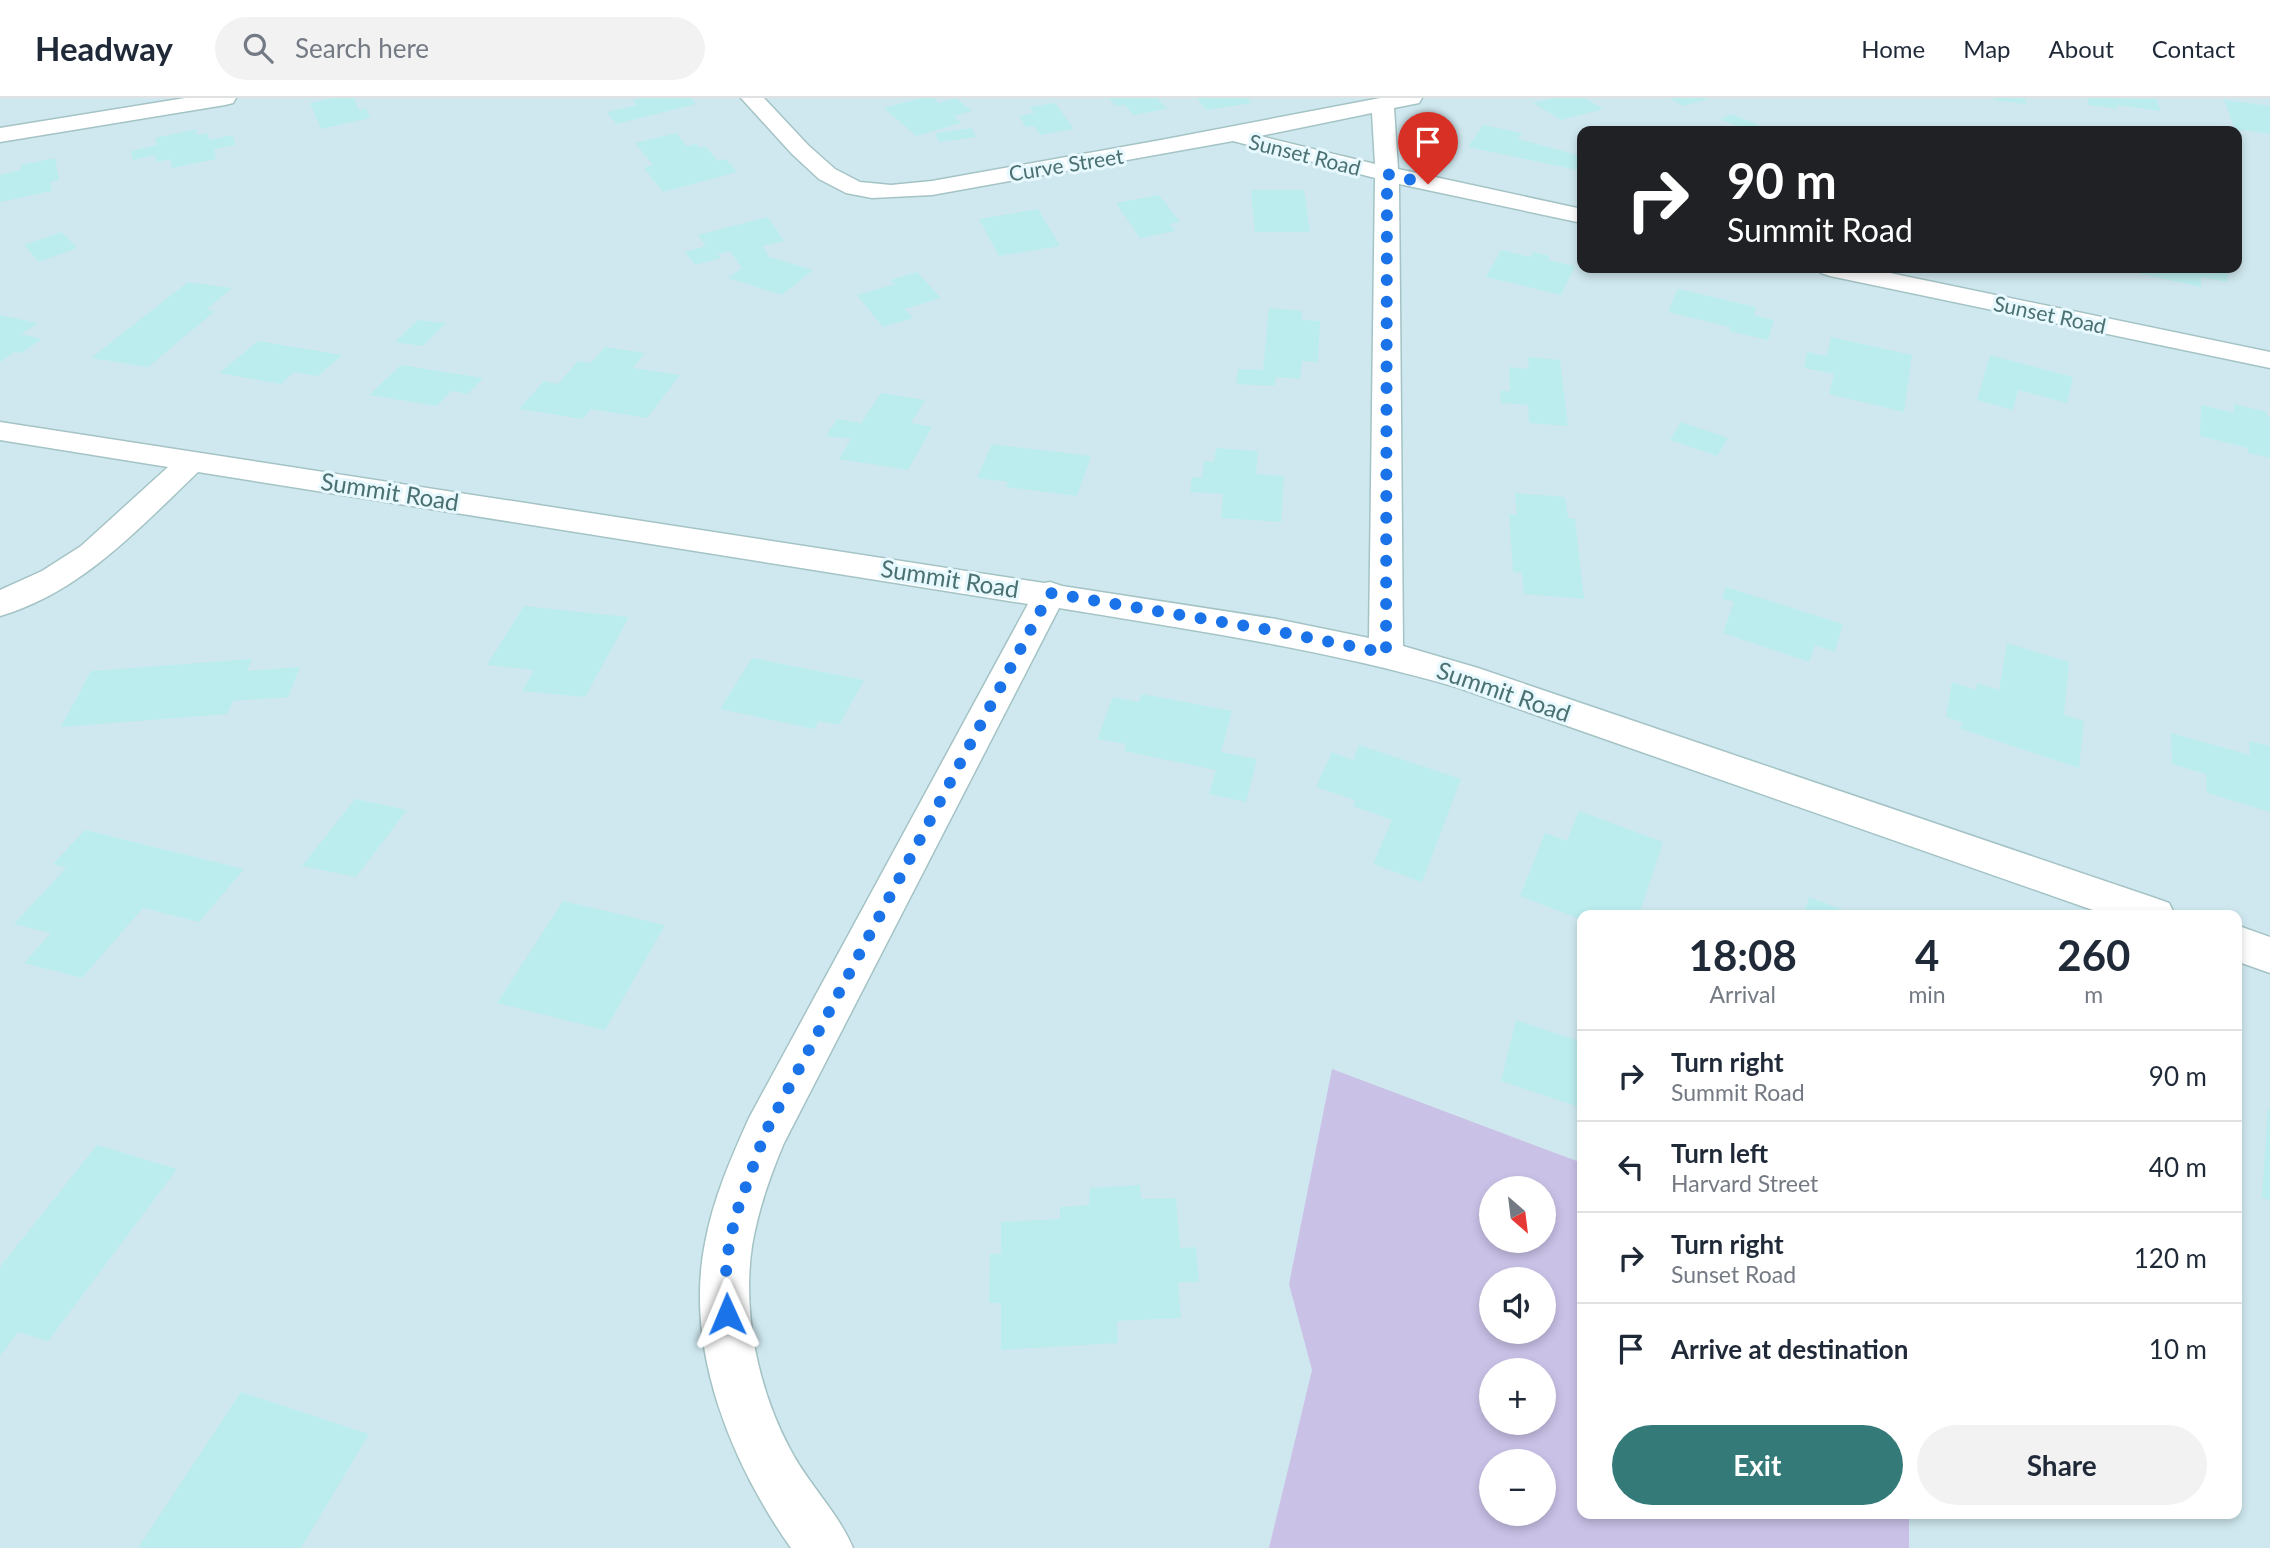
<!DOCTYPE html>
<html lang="en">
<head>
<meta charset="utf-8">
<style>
  :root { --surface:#fff; --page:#f2f2f3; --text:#1f2937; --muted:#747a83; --line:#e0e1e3; --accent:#347a79 }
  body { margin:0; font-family:Lato,sans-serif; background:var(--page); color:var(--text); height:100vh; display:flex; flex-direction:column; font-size:26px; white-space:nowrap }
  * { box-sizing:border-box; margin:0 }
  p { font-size:23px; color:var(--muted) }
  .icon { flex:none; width:38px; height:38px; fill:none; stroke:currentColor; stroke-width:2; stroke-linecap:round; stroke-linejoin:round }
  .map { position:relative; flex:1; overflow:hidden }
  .sheet { position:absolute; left:1577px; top:812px; width:665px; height:609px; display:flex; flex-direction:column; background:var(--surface); border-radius:14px; box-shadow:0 4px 10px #0003 }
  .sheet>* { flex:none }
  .top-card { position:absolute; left:1577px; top:28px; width:665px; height:147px; border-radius:14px; box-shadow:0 4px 10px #0003; background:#202124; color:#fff; overflow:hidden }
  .needle { width:46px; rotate:152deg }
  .tools { position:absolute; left:1479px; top:1078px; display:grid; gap:14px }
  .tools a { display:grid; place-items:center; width:77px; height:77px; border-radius:50%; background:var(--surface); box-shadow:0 4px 10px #0003; font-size:35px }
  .pin { position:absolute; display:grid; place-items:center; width:60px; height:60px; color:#fff; margin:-72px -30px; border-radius:50% 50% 50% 0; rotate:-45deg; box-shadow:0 0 7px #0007 }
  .pin .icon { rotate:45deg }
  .me { position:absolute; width:77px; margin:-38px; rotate:359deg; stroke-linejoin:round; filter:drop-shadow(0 0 5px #0008) }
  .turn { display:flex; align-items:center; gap:24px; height:147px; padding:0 35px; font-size:32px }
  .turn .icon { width:91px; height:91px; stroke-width:2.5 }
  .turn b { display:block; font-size:49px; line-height:60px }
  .eta { display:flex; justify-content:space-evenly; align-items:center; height:119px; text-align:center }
  .eta b { font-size:42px; font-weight:700; line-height:49px }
  .action { display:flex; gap:14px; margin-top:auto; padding:14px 35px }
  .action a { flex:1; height:80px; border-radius:42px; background:var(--accent); color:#fff; font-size:28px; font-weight:700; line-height:80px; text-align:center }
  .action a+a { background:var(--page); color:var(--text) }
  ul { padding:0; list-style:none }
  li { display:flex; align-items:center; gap:21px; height:91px; padding:0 35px; border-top:2px solid var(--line) }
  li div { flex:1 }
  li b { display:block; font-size:26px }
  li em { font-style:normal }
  header { display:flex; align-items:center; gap:42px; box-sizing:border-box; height:98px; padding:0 35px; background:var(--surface); border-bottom:2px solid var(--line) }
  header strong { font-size:33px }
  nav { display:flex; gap:38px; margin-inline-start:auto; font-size:24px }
  .search { width:490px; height:63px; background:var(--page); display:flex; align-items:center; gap:18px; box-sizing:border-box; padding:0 24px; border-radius:38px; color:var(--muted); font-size:26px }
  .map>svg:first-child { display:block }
</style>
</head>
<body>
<header>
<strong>Headway</strong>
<div class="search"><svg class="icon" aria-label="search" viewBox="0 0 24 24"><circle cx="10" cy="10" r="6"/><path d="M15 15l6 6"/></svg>Search here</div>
<nav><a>Home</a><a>Map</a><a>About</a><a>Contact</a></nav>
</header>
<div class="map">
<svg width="2270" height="1450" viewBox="0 0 2270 1450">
  <rect width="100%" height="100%" fill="#e2f4fb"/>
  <path fill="#cfe8ef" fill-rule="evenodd" d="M0 0H2270V1450H0ZM1582 33H2236V170H1582ZM1582 817H2236V1416H1582ZM1491 1090H1544V1143H1491ZM1491 1181H1544V1234H1491ZM1491 1272H1544V1325H1491ZM1491 1363H1544V1416H1491Z"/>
  <path fill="#cac1e7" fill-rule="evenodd" d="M1332 971 1582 1065V1416H1909V1450H1269L1312 1272 1289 1186ZM1491 1090H1544V1143H1491ZM1491 1181H1544V1234H1491ZM1491 1272H1544V1325H1491ZM1491 1363H1544V1416H1491Z"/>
  <g fill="#bbedee">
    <path d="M335 0H354L359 12 366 10 370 20 321 31 310 5Z"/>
    <path d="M641 0H691L696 6 616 26 607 14 637 7 633 2Z"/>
    <path d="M921 0H933L939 5 956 0 972 13 954 18 961 25 916 38 884 10Z"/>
    <path d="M1109 0H1157L1167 11 1133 17 1125 7 1116 8Z"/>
    <path d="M1197 0H1247L1252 5 1206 12Z"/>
    <path d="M1553 0H1585L1603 11 1561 22 1533 5Z"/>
    <path d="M1670 0H1708V1L1683 8Z"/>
    <path d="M1994 0H2025L2026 6 1994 2Z"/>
    <path d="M2087 0 2156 1 2161 13 2117 7 2118 11 2089 7Z"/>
    <path d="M2224 2 2270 8V36L2235 31Z"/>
    <path d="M1055 5 1074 31 1040 37 1034 28 1026 29 1019 18 1034 15 1030 9Z"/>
    <path d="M1731 16 1759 27 1748 33 1720 21Z"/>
    <path d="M1483 27 1522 35 1518 41 1582 58V73L1468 49Z"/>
    <path d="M972 30 976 39 939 44 935 35Z"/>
    <path d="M196 31 197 37 208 35 209 42 233 37 235 47 214 51 216 61 172 70 170 61 156 64 155 57 133 62 131 53 157 47 155 40Z"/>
    <path d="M676 35 687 48 696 46 700 50 705 48 718 63 726 61 737 74 663 94 644 70 653 67 635 45Z"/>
    <path d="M55 60 59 82 50 84 52 93 0 104V77L21 72V67Z"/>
    <path d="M1251 92H1304L1310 134H1255Z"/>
    <path d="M1159 97 1180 124 1170 126 1175 133 1140 140 1116 105Z"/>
    <path d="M1038 111 1060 148 999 158 979 121Z"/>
    <path d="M768 119 784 143 762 148 769 159 813 172 782 197 728 180 742 170 730 153 718 156 721 160 695 167 685 154 706 148 698 137Z"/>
    <path d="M62 134 77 150 39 164 24 147Z"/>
    <path d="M1501 152 1531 159 1533 154 1550 158 1548 162 1575 168 1561 197 1486 179Z"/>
    <path d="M2137 170H2207L2227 174 2228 184 2201 179V189L2137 175Z"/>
    <path d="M917 174 941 200 904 211 913 220 883 229 857 197 895 186 890 182Z"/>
    <path d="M188 184 232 190 206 212 215 213 148 269 91 260Z"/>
    <path d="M1678 191 1756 209 1754 217 1774 222 1768 242 1729 233 1730 229 1668 214Z"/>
    <path d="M1269 210 1302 213V222L1320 223 1318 264 1302 263 1300 281 1276 279 1275 288 1236 286 1238 271 1263 272Z"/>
    <path d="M0 217 38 225 21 236 42 241 21 255 15 254 0 264Z"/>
    <path d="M418 222 446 225 423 248 395 244Z"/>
    <path d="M1831 239 1912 257 1904 314 1829 296 1834 276 1804 270 1807 254 1827 258Z"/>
    <path d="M258 243 342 257 318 278 294 274 281 286 219 275Z"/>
    <path d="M605 249 645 255 633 270 680 277 647 320 591 311 583 321 519 311 544 283 558 286 578 263 591 265Z"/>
    <path d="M1990 257 2073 279 2067 305 2018 292 2013 312 1977 302Z"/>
    <path d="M1528 259 1560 262 1568 328 1529 325 1528 307 1501 305 1500 293H1510L1509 269 1529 271Z"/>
    <path d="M401 267 483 280 468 296 451 293 437 308 369 297Z"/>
    <path d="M881 295 925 302 911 325 932 329 908 372 839 361 851 341 826 338 837 321 861 325Z"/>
    <path d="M2234 306 2267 314V318L2270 319V360L2248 355V350L2200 338 2201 307 2234 315Z"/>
    <path d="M1681 324 1728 340 1717 358 1670 342Z"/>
    <path d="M992 346 1091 358 1077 398 1006 389 1008 384 977 380Z"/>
    <path d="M1216 350 1258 353 1256 376 1284 378 1281 424 1221 420 1223 396 1190 394 1192 379 1202 380 1204 363 1214 364Z"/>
    <path d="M1515 395 1565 399 1568 420 1575 421 1584 501 1524 496 1522 475 1513 474 1509 416 1517 417Z"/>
    <path d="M1726 489 1843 526 1835 554 1815 547 1809 564 1723 535 1734 504 1722 500Z"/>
    <path d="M524 508 629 519 585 599 522 593 534 572 487 567Z"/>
    <path d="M2007 545 2069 564 2064 617 2084 623 2079 670 1961 631 1962 624 1946 619 1952 584 1976 592 1977 585 1999 592Z"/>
    <path d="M752 560 864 582 839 627 819 623 814 631 720 611Z"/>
    <path d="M252 561 247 573 300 569 288 599 233 603 227 616 61 629 91 573Z"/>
    <path d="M1142 596 1232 613 1221 654 1257 661 1246 704 1209 696 1216 672 1124 653 1126 646 1097 641 1113 599 1139 604Z"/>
    <path d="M2171 635 2250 657 2249 643 2270 648V714L2207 695 2206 676 2172 666Z"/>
    <path d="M1359 647 1461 681 1422 784 1373 766 1392 722 1353 708 1355 702 1316 689 1332 654 1353 662Z"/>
    <path d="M355 701 407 712 356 779 302 768Z"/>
    <path d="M1579 713 1663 744 1639 817H1582V822L1520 798 1545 735 1567 743Z"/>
    <path d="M85 732 244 771 199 824 143 810 82 880 24 865 51 835 14 826 66 770 53 766Z"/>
    <path d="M1809 799 1857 817H1804Z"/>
    <path d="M563 803 665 827 605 932 497 905Z"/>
    <path d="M1516 922 1582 944V1010L1501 983Z"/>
    <path d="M2268 1010H2270V1103L2262 1099Z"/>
    <path d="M97 1047 177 1071 48 1243 18 1234 0 1258V1169Z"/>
    <path d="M1140 1087 1141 1101 1176 1100 1180 1150 1196 1149 1199 1184H1178L1181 1220 1117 1223 1118 1245 1001 1252V1205H989L990 1156H1001V1124L1060 1121V1109L1089 1107 1090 1090Z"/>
    <path d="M241 1294 369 1336 301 1450H138Z"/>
  </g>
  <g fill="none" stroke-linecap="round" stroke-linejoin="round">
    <g stroke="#a4c3c5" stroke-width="3">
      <g id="street">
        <path d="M185 0H236L233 5 225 7 0 44V30Z"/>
        <path d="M741 0H764L808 47 835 71 860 84 891 87 932 83 1161 42 1380 0H1422L1419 5 1394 10 1398 71 1582 111V125L1399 86 1403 548 1478 570 2155 800 2169 805 2175 817H2107L1456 589C1325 551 1192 532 1059 510L784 1045C770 1078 758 1112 752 1148 742 1215 758 1291 790 1351 808 1386 838 1414 853 1450H791C731 1365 684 1251 705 1145 713 1101 731 1060 749 1020L1028 506 198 374C139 430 82 494 0 518V492L42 473 81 448 168 369 0 342V324L1044 485 1050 484 1062 488 1276 521 1369 540 1375 80 1233 43 932 97 872 100 846 95 819 81 792 56ZM1372 15 1375 66 1260 38Z"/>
        <path d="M1817 170H1866L2270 254V270L1830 178 1821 175Z"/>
        <path d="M2236 827 2270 839V875L2236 863Z"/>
      </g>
    </g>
    <use href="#street" fill="#fff" fill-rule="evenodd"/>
  </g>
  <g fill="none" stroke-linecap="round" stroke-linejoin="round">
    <path stroke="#1a73e8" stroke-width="12" stroke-dasharray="0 21.6" d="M727 1216 726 1164 735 1119 765 1035 1050 495 1276 533 1386 555 1387 76 1428 86"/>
  </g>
  <g text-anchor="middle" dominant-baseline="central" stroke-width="6" stroke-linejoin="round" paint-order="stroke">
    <g font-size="21" fill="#4a7070" stroke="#e7f8fe">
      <text transform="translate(1305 56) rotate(14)">Sunset Road</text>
      <text transform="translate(1066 66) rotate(-9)">Curve Street</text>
      <text transform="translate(2050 216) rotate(12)">Sunset Road</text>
    </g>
    <g font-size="24" fill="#4a7070" stroke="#e7f8fe">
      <text transform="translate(390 393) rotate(9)">Summit Road</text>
      <text transform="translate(950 480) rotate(9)">Summit Road</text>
      <text transform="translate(1504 593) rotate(19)">Summit Road</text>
    </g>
  </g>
</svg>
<div class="tools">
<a><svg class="needle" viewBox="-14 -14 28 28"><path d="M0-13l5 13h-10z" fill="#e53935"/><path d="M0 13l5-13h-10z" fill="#747a83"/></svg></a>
<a><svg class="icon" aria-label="sound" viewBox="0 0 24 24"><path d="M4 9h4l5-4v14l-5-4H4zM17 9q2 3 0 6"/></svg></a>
<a>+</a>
<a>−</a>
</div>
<div class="pin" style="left:1428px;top:86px;background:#d93025"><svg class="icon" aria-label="arrive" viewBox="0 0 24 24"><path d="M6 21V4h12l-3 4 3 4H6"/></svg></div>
<svg class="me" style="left:727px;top:1216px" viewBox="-20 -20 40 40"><path d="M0-17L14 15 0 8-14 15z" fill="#1a73e8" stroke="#fff" stroke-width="4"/></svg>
<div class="top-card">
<div class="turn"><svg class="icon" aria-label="right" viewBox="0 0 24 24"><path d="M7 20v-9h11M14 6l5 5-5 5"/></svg><div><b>90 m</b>Summit Road</div></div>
</div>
<section class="sheet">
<div class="eta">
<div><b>18:08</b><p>Arrival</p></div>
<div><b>4</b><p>min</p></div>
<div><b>260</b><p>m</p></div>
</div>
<ul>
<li><svg class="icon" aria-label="right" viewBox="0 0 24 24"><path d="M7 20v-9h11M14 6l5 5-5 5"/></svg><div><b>Turn right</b><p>Summit Road</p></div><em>90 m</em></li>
<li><svg class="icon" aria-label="left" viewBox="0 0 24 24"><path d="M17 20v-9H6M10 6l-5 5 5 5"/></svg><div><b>Turn left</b><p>Harvard Street</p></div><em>40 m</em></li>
<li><svg class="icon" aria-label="right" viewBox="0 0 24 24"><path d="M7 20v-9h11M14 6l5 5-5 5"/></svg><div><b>Turn right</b><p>Sunset Road</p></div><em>120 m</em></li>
<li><svg class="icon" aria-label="arrive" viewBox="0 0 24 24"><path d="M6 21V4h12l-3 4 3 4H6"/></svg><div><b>Arrive at destination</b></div><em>10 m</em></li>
</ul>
<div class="action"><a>Exit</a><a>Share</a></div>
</section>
</div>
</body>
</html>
